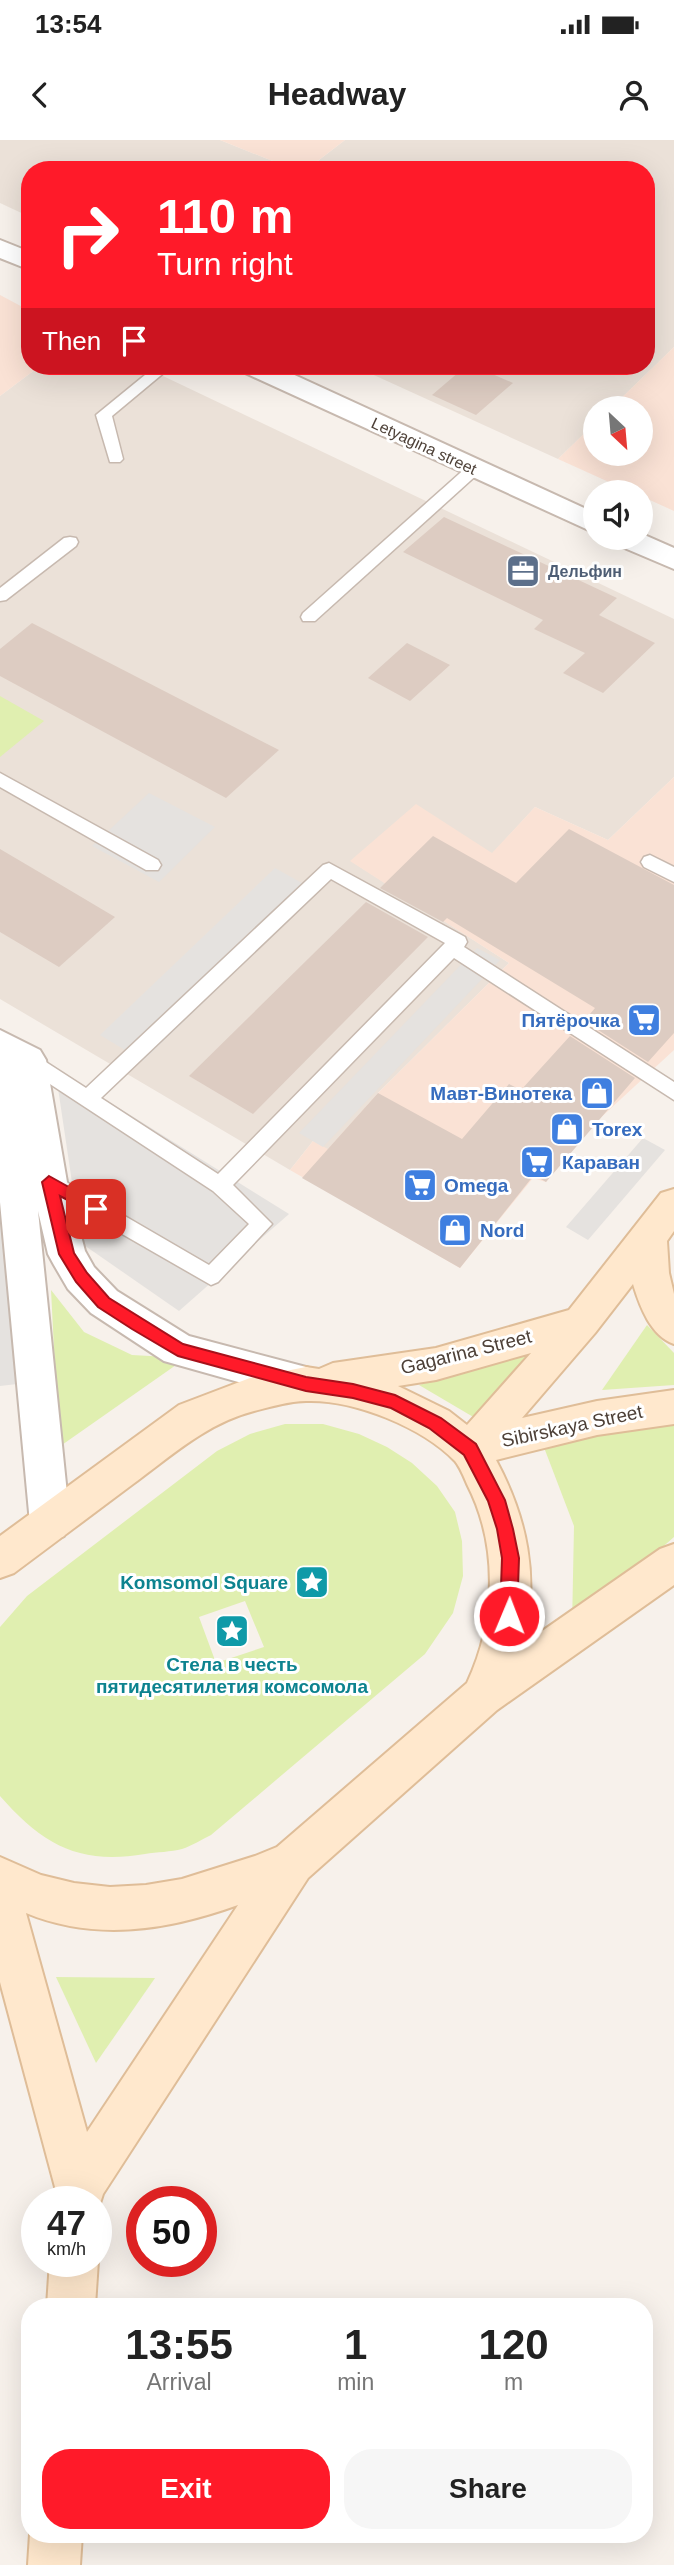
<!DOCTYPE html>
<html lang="en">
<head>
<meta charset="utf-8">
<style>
  :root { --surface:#fff; --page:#f6f6f6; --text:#222; --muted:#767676; --accent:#ff1a29 }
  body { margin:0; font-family:Arial,sans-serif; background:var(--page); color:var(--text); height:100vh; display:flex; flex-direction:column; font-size:26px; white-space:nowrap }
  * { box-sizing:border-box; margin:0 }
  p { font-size:23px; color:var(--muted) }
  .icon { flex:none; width:38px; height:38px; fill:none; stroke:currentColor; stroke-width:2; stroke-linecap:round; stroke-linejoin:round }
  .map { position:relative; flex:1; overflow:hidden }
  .panel { position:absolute; left:21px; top:2158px; width:632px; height:245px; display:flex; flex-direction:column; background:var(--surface); border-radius:28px; box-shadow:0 7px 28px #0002 }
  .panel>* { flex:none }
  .guide { position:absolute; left:21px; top:21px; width:634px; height:214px; border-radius:28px; box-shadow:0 7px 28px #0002; background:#ff1a29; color:#fff; overflow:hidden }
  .needle { width:46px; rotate:154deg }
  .controls { position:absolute; left:583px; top:256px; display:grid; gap:14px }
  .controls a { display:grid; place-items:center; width:70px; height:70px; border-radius:50%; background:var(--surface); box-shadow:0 7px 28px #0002; font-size:35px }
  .speed { position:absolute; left:21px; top:2046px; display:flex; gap:14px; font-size:35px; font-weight:700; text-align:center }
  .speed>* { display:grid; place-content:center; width:91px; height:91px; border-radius:50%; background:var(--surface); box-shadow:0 7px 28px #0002; line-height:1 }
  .speed small { font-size:18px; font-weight:400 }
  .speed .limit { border:10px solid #d22; background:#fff; color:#111 }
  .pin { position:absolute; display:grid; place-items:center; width:60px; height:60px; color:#fff; margin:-30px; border-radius:14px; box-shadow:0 4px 10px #0006 }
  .me { position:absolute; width:77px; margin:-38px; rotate:1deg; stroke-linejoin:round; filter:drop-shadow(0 0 5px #0008) }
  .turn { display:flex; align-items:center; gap:24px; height:147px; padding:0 21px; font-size:32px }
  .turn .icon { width:91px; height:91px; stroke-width:2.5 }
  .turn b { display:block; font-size:49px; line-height:60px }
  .then { display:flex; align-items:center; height:66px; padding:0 21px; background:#0003; gap:14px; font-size:26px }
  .eta { display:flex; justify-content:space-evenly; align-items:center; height:119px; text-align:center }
  .eta b { font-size:42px; font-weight:600; line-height:49px }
  .primary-button { display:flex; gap:14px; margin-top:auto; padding:14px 21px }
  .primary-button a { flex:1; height:80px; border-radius:28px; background:var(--accent); color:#fff; font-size:28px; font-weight:600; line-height:80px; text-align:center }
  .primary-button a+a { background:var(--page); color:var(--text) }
  .status { display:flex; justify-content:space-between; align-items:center; height:49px; padding:0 35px; background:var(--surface); direction:ltr }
  .status svg { height:19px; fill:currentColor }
  header { display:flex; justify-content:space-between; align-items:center; height:91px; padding:0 21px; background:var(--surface); font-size:32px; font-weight:600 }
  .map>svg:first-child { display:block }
</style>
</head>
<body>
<div class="status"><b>13:54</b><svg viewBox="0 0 49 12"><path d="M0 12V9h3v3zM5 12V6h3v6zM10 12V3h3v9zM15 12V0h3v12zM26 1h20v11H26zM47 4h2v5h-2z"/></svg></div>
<header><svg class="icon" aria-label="back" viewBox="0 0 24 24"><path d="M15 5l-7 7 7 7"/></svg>Headway<svg class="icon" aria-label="person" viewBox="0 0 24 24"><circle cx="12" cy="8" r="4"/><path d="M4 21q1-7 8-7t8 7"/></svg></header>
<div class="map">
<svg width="674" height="2425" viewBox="0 0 674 2425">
  <rect width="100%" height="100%" fill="#f7f1eb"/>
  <g fill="#ebe1d8">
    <path d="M0 0H220L295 30H30V77L0 63Z"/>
    <path d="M345 0H674V207L611 268H595V283L558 319 354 226H646V30H306Z"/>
    <path d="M40 226H142L674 479V637L608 700 535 667 492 714 416 665 351 721 509 823 378 953 328 1010 313 1001 290 1030 0 859V256Z"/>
  </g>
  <g fill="#fae2d5">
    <path d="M220 0H345L306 30H295Z"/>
    <path d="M0 155 30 171V226H40L0 256Z"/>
    <path d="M674 207V371L641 356 640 352H631L558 319 595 283V313H640V268H611Z"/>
    <path d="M674 637V910L596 982 546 1042 533 1038 460 1128 290 1030 313 1001 328 1009 378 953 509 823 350 721 416 664 492 713 535 667 608 700Z"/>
  </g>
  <g fill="#e0efb0" fill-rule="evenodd">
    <path d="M0 556 44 581 0 617Z"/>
    <path d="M51 1150 84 1192 132 1215 186 1218 59 1307Z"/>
    <path d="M647 1185 674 1213V1245L602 1250Z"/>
    <path d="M537 1211 475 1278 419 1245Z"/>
    <path d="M674 1281V1397L572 1486 574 1386 540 1297Z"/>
    <path d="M285 1284H323L359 1294 387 1307 412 1323 437 1346 455 1372 462 1401 463 1436 453 1473 425 1514 211 1695C202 1699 192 1706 182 1709 171 1712 157 1712 145 1714 79 1725 43 1705 0 1656V1487L27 1456 217 1311 250 1294ZM245 1461 264 1507 216 1523 199 1477Z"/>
    <path d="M56 1837 155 1838 96 1923Z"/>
  </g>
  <g fill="#e5e2df">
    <path d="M149 653 215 687 159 742 92 706Z"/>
    <path d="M275 728 318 752 143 921 100 895Z"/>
    <path d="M477 808 500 820 323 1007 299 993Z"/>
    <path d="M55 928 289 1074 179 1171 81 1103Z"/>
    <path d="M643 998 665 1010 588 1100 566 1087Z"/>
    <path d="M0 1011 26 1243 0 1246Z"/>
  </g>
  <g fill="#ddccc2">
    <path d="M466 226H474L513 243 476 275 432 255Z"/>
    <path d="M444 377 617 458 599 475 655 503 603 553 563 533 585 513 534 489 543 480 403 412Z"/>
    <path d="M32 483 279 610 226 658 0 536V509Z"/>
    <path d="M407 503 450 525 410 561 368 538Z"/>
    <path d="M569 689 674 745V893L648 922 584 881 595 868 447 778 443 782 380 748 433 696 516 743Z"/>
    <path d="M0 709 56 742 115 777 59 827 0 792Z"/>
    <path d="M366 762 428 797 253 974 189 936Z"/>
    <path d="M570 896 635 938 546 1042 534 1035 460 1128 302 1038 378 953 462 999 509 944 521 950Z"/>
  </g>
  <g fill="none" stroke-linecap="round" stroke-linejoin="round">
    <g stroke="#c7b9af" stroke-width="3">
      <g id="lane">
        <path d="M156 226H172L112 276 123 319 120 322H110L96 275Z"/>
        <path d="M474 324 480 326 482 329 480 332 315 481H303L301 477 303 473 468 326Z"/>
        <path d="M70 397 76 398 78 402 76 406 6 460 0 461V448L64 398Z"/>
        <path d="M0 633 158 720 161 725 158 730H146L0 647Z"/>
        <path d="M650 715 674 727V742L644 727 641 722 644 717Z"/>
        <path d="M329 723 465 797 467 802 464 807 674 942V960L454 818 233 1045 272 1084 218 1142 211 1145 42 1048 39 1042 42 1036 49 1034 56 1036 209 1125 249 1084 213 1051 21 925 18 920 21 915 28 913 35 915 86 948 323 725ZM331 739 445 803 218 1034 101 958Z"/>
      </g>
    </g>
    <g stroke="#c7b9af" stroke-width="4">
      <g id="street">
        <path d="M0 100 30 112V130L0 118Z"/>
        <path d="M239 226H275L595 373V393L243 232Z"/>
        <path d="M640 393 674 408V429L615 404 610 397H640Z"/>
        <path d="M0 890 40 910 46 920 67 1042 85 1111 94 1127 117 1151 189 1196 306 1227 320 1232 325 1244 320 1256 306 1261 164 1221 91 1173 68 1149 54 1125 48 1114 38 1071 70 1383 64 1396 50 1401 36 1396 30 1383 0 1062Z"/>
      </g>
    </g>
    <g stroke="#dfbd98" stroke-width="4">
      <g id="secondary">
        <path d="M674 1049V1091L667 1101 669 1133 674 1154V1204C651 1196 640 1167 633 1144L595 1193 522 1278 597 1261 674 1250V1284L597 1295 496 1320C528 1380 538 1435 525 1503L660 1409 674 1404V1445L497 1570 308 1738 103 2054 96 2076V2062H54L55 2047 0 1842V1717L41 1735 74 1743 110 1747 146 1745 182 1739 255 1716 277 1707 467 1543C496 1482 499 1406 467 1344 464 1337 460 1327 455 1321 422 1287 353 1259 306 1261 290 1261 270 1267 254 1271 207 1283 171 1316 133 1344 93 1374 54 1403 14 1433L0 1438V1396L179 1265 250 1238 306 1227 319 1229 333 1223 436 1208 569 1170 661 1053ZM531 1213 467 1285 449 1271 398 1246 436 1240ZM238 1765 87 1992 26 1773C96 1802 169 1790 238 1765Z"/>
        <path d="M96 2116 98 2121 95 2166H47L50 2121H96Z"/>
        <path d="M30 2394H82L80 2425H28Z"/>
      </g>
    </g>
    <use href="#lane" fill="#fff" fill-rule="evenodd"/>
    <use href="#street" fill="#fff" fill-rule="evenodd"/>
    <use href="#secondary" fill="#ffe8cd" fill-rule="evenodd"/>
  </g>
  <path fill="#ff1a29" stroke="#a6111b" stroke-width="2" d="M49 1036 101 1065 103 1069 96 1075 60 1056 74 1113 87 1133 109 1158 183 1204 306 1237 353 1244 395 1255 441 1278 476 1304 505 1360 513 1389 519 1418 517 1476 515 1482 509 1484 503 1482 500 1476 502 1418 497 1389 488 1361 464 1315 429 1288 391 1268 353 1258 306 1251 178 1216 132 1189 98 1167 76 1142 59 1114 42 1042Z"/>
  <defs>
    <g id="office-square" transform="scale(1.75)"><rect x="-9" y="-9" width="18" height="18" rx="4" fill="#5c6f8a" stroke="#fff"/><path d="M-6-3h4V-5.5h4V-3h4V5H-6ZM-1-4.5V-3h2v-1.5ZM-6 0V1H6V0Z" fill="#fff"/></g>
    <g id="supermarket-square" transform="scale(1.75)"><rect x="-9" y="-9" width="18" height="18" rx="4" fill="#3f7fe0" stroke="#fff"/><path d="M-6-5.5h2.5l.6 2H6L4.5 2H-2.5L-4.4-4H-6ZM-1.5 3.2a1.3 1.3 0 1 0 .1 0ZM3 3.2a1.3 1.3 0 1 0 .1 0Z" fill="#fff"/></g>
    <g id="shop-square" transform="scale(1.75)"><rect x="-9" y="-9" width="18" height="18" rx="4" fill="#3f7fe0" stroke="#fff"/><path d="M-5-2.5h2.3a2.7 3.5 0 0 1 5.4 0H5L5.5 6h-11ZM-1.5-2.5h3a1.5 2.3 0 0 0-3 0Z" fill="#fff"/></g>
    <g id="sight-square" transform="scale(1.75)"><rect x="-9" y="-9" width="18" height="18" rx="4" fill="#0f9aa8" stroke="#fff"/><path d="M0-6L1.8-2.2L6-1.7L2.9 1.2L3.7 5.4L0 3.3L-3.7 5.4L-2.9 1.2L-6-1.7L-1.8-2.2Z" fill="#fff"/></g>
  </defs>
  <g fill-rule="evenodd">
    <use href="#office-square" x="523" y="431"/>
    <use href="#supermarket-square" x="644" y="880"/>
    <use href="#shop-square" x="597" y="953"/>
    <use href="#shop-square" x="567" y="989"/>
    <use href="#supermarket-square" x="537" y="1022"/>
    <use href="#supermarket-square" x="420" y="1045"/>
    <use href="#shop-square" x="455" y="1090"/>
    <use href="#sight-square" x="312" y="1442"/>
    <use href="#sight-square" x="232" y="1491"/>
  </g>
  <g text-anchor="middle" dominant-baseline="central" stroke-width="6" stroke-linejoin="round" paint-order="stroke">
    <g font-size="16" fill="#4d4037" stroke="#fff">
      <text transform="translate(424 306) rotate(25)">Letyagina street</text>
    </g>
    <g font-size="16" font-weight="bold" fill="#4e5e75" stroke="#fff" text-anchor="start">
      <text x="548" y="431">Дельфин</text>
    </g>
    <g font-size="19" font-weight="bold" fill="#366cbe" stroke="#fff" text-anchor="start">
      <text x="620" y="880" text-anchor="end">Пятёрочка</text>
      <text x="572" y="953" text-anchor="end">Мавт-Винотека</text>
      <text x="592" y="989">Torex</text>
      <text x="562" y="1022">Караван</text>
      <text x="444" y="1045">Omega</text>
      <text x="480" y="1090">Nord</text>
    </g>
    <g font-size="19" fill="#4d4037" stroke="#fff">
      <text transform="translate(466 1212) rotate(-14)">Gagarina Street</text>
      <text transform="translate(572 1286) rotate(-12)">Sibirskaya Street</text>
    </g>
    <g font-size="19" font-weight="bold" fill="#0d838f" stroke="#fff" text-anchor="end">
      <text x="288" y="1442">Komsomol Square</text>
      <text x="232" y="1524" text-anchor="middle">Стела в честь<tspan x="232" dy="22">пятидесятилетия комсомола</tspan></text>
    </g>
  </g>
</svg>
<div class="controls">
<a><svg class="needle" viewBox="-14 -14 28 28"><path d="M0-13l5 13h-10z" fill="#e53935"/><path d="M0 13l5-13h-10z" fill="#767676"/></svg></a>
<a><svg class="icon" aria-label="sound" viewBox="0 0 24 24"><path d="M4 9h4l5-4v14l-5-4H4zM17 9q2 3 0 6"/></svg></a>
</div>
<div class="speed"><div>47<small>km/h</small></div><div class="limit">50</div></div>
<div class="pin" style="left:96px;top:1069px;background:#d93025"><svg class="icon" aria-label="arrive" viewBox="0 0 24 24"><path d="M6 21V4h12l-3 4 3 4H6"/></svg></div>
<svg class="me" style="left:509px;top:1476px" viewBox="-20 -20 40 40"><circle r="17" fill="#ff1a29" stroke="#fff" stroke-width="3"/><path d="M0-11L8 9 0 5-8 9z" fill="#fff"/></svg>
<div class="guide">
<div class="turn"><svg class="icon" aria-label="right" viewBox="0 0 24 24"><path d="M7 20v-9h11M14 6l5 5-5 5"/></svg><div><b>110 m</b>Turn right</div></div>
<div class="then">Then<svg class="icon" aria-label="arrive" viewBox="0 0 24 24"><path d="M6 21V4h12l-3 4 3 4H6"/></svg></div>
</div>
<section class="panel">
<div class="eta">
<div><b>13:55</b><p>Arrival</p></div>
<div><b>1</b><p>min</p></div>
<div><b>120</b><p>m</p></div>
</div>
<div class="primary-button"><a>Exit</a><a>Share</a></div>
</section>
</div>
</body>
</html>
